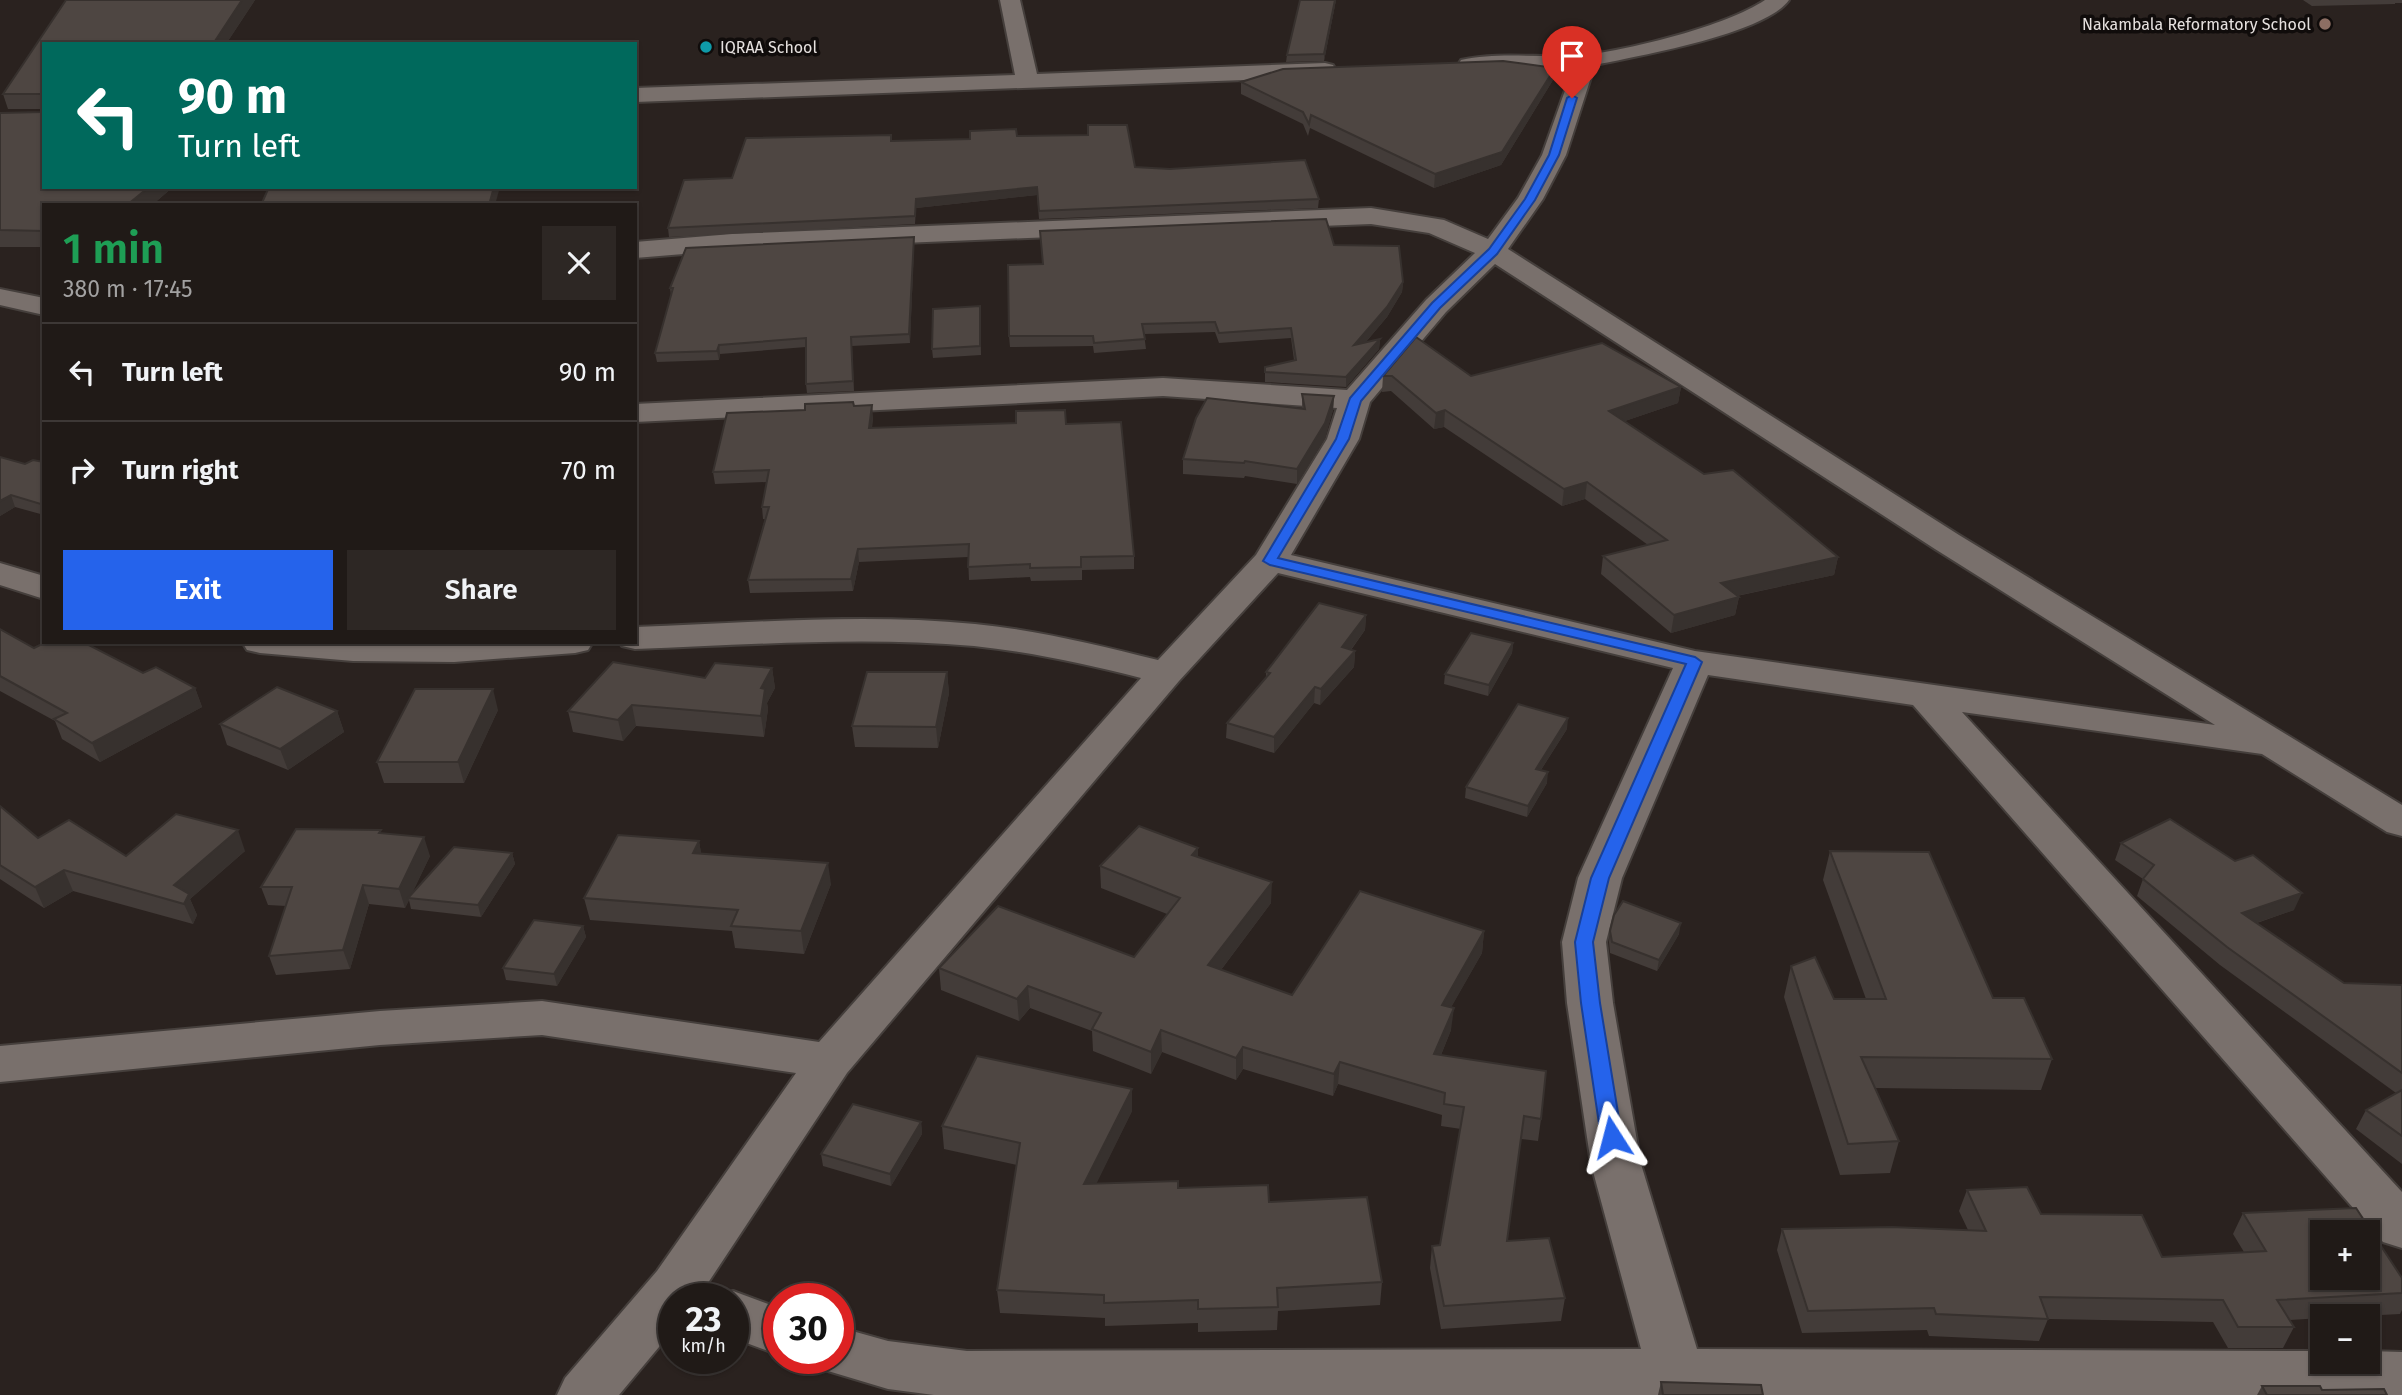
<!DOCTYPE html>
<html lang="en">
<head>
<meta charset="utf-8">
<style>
  :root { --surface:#201a17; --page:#2d2724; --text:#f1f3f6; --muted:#a2a1a1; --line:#3d3836; --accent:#2563eb }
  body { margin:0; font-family:"Fira Sans",sans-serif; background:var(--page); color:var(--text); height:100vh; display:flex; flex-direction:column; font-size:26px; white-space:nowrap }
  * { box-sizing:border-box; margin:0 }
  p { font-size:23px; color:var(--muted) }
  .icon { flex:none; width:38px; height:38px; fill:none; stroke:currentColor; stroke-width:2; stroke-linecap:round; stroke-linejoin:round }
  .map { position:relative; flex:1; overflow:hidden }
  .details { position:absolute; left:42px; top:203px; width:595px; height:441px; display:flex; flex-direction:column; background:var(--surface); border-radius:0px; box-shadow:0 2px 5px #0004,0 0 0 2px var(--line) }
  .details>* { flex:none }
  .guide { position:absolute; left:42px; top:42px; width:595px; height:147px; border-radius:0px; box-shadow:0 2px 5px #0004,0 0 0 2px var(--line); background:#00695c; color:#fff; overflow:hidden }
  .tools { position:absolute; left:2310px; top:1220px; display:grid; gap:14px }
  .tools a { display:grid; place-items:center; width:70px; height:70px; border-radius:0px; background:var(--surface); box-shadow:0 2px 5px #0004,0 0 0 2px var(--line); font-size:35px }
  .speed { position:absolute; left:658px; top:1283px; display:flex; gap:14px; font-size:35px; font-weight:700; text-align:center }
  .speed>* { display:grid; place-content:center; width:91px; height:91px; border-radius:50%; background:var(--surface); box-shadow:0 2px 5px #0004,0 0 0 2px var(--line); line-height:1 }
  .speed small { font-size:18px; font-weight:400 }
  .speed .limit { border:10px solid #d22; background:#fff; color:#111 }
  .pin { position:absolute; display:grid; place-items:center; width:60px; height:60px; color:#fff; margin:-72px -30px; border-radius:50% 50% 50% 0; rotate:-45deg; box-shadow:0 0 7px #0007 }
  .pin .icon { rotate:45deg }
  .me { position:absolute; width:77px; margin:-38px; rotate:351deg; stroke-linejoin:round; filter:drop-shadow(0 0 5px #0008) }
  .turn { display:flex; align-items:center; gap:24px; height:147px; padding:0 21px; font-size:32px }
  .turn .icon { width:91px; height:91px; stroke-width:2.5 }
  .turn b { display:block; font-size:49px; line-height:60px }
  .round { display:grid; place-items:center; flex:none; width:74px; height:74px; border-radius:0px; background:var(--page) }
  .summary { display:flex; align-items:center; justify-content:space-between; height:119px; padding:0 21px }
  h1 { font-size:42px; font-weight:600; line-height:52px; color:#1e9e55 }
  .action { display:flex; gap:14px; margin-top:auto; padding:14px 21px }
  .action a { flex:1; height:80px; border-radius:0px; background:var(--accent); color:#fff; font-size:28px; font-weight:600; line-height:80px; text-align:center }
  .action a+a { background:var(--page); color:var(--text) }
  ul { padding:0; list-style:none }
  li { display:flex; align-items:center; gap:21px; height:98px; padding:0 21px; border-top:2px solid var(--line) }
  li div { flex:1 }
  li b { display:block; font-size:26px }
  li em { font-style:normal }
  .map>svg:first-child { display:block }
</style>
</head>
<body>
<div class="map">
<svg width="2402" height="1395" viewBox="0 0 2402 1395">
  <rect width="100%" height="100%" fill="#2a221f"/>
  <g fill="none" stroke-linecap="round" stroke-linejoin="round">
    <g stroke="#453f3c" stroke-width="4">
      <g id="minor">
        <path d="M1000 0H1020L1037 74 1325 63 1333 65 1336 70 1333 75 1325 77 635 102V88L1015 75Z"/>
        <path d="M1765 0H1789C1765 34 1638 56 1595 65L1566 155 1543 199 1508 249 1959 535 2402 805V836L2387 832 2262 754 1962 712 2402 1192V1248L2383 1242 1913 705 1708 675 1622 878 1606 942 1613 1003 1641 1164 1697 1349 2322 1351V1362H2368V1351L2402 1352V1395H934L888 1389 818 1368 814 1358H838V1327L888 1341 967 1351 1641 1349 1591 1164 1567 1003 1562 942 1578 878 1673 668 1278 573 1179 681 847 1073 698 1298H674V1329L619 1395H557L565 1378 657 1271 796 1073 542 1035 380 1045 0 1082V1046L380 1011 542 1001 819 1042 1141 678C1086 664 1031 652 974 646 862 636 748 645 635 649L622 646 619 642H635V627C748 623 863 613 975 624 1037 630 1097 645 1158 660L1256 555 1327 439 1337 408 1163 396 635 422V404L1163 378 1347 390 1426 300 1475 253 1429 233 1371 224 732 250 635 258V242L732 234 1371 208 1444 220 1488 239 1518 198 1542 155 1573 68 1469 72 1461 70 1458 65 1461 60C1501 51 1545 59 1585 55 1633 49 1726 26 1765 0ZM1495 264 1935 549 2215 725 1695 651 1291 555 1359 439 1370 402 1446 312Z"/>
        <path d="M0 289 44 298V315L0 305Z"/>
        <path d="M0 563 44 576V599L0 585Z"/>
        <path d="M242 642H593L588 650 575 653 454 662 353 661 260 653 247 650Z"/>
        <path d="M733 1291 779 1308V1355L733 1338V1298H713Z"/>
      </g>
    </g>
    <use href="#minor" fill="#79706c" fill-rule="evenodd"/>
  </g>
  <g fill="#433c39">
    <path d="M66 0H255L226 44H44V187H173L152 205H44V247H0V113L41 112V109H8L3 94Z"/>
    <path d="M1336 0 1324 61 1286 62 1287 55Z"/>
    <path d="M2303 0H2402V3H2395V4L2312 6Z"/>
    <path d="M1555 68 1553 80 1501 165 1434 188 1310 128 1308 136 1303 124 1241 94V82Z"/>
    <path d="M1017 136 1135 167 1319 199 1318 208 1039 219 1037 195 916 208 915 224 669 237 668 228 732 178 892 141 970 139Z"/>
    <path d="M914 245 910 343 852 346 854 391 807 393 806 384V347L720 354 719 360 657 362 655 353 671 295 670 288Z"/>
    <path d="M1334 245 1403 282 1402 292 1387 317 1365 343 1380 339 1379 349 1346 387 1265 382V367L1294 360 1291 338 1219 343 1215 332 1144 334 1146 349 1094 353 1093 346 1010 347 1009 336Z"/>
    <path d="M980 306 981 355 933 358 932 349Z"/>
    <path d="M1383 376H1471L1681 387 1678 403 1625 421 1704 474 1838 557 1834 575 1737 596 1739 597 1735 615 1671 633 1601 574 1603 556 1648 545 1585 499 1562 506 1444 427 1434 429 1391 391 1382 392Z"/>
    <path d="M1302 394 1334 396 1333 410 1325 438 1297 484 1245 476 1244 478 1183 474V459L1302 408Z"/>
    <path d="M854 406 873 417 872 428 1066 424 1134 556V569L1082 570V580L1031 581 1030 577 969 580 968 557 859 562 853 591 750 593 748 580 765 519H763L762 507 767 482 715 484 713 472 805 410Z"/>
    <path d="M0 457 25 464 44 462V515L15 507 0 516Z"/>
    <path d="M1366 615 1365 630 1351 650 1355 651 1354 667 1320 705 1314 703 1274 753 1226 738 1227 723 1266 678V672Z"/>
    <path d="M0 629 34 648 143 673 195 688 202 707 100 762 62 739 55 721 0 691Z"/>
    <path d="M1513 643 1512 653 1488 696 1444 684 1445 674Z"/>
    <path d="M772 668 775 688 767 703 768 709 764 737 636 726 623 741 573 732 568 711 705 678Z"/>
    <path d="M947 672 949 693 938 748 855 747 852 726Z"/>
    <path d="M498 710 464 783H384L377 762Z"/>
    <path d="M337 711 344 732 288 770 227 745 220 724Z"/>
    <path d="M1567 729 1541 770 1547 783 1527 817 1465 798 1466 787Z"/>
    <path d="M0 806 38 838 126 856 245 851 190 899 197 915 193 924 73 891 44 908 0 879Z"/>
    <path d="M381 833 430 856 412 893 512 853 515 864 481 917 411 909 409 900 405 908 369 904 350 969 276 975 269 956 286 906 268 905 261 887Z"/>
    <path d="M699 841 701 854 831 884 804 954 735 948 732 931 590 920 584 898Z"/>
    <path d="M2121 843 2294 910 2257 923 2344 983 2402 985V1164L2356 1129 2366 1110 2396 1093 2220 965 2137 896 2143 879 2115 860Z"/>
    <path d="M1830 851 1993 998 2052 1059 2041 1090 1875 1088 1899 1141 1890 1173 1840 1175 1784 997 1791 966 1834 999H1866L1823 880Z"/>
    <path d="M1198 857 1271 903 1221 970 1292 995 1484 931 1482 953 1451 1007V1030L1441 1055 1541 1119 1538 1141 1521 1139 1507 1241 1565 1298 1561 1321 1441 1329 1430 1268 1432 1246 1440 1245 1461 1129 1441 1126 1442 1115 1338 1084 1333 1096 1243 1069 1236 1080 1162 1052 1151 1074 1093 1051 1092 1031 1030 1008 1019 1021 941 990 939 968 1134 957 1167 914 1101 888 1100 866Z"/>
    <path d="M583 926 586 937 557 986 506 980 503 968Z"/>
    <path d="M1610 931 1679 934 1657 971 1610 953 1609 942Z"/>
    <path d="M1132 1111 1096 1183 1178 1188 1269 1202 1382 1282 1380 1305 1278 1311 1277 1330 1198 1332V1323L1105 1326V1318L1000 1313 997 1290 1017 1165 944 1149 942 1126Z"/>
    <path d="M921 1122 922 1134 891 1186 823 1166 821 1154Z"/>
    <path d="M1967 1190 2041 1214 2162 1257 2244 1252 2233 1234 2243 1213 2402 1278V1310L2400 1314 2362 1316H2322V1318L2290 1320 2294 1327 2283 1348H2228L2213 1322 2048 1319 2039 1341 1929 1336 1927 1330 1802 1333 1777 1250 1782 1229 1968 1230 1959 1211Z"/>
    <path d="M1661 1382 1763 1395H1658Z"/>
    <path d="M2262 1386 2322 1390 2387 1395H2257Z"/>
  </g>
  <g fill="#37312e">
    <path d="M242 0H255L226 44H213Z"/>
    <path d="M1335 0H1336L1324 61V54Z"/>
    <path d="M1555 68 1553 80 1501 165 1434 188 1435 174Z"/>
    <path d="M149 187H173L152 205H127Z"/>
    <path d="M494 187H500L495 205H489Z"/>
    <path d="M1037 187V195L916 208 915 224 916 199Z"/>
    <path d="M914 237V245L910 343 909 334Z"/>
    <path d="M1403 282 1402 292 1387 317 1354 356V345Z"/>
    <path d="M1380 339 1379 349 1346 387V377Z"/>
    <path d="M719 345 720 354 719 360 717 351Z"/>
    <path d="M1681 387 1678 403 1607 427 1609 411Z"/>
    <path d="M1334 396 1333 410 1325 438 1297 484V469Z"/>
    <path d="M872 405 873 417 870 440 869 428Z"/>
    <path d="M1445 410 1444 427 1434 429 1436 413Z"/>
    <path d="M1587 482 1585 499 1562 506 1564 489Z"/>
    <path d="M11 495 15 507 0 516V501Z"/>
    <path d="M858 549 859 562 853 591 851 579Z"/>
    <path d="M1838 557 1834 575 1717 600 1721 583Z"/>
    <path d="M1739 597 1735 615 1671 633 1674 615Z"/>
    <path d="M1366 615 1365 630 1341 663 1342 647Z"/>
    <path d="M1513 643 1512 653 1488 696 1489 685Z"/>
    <path d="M1355 651 1354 667 1320 705 1321 689Z"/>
    <path d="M772 668 775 688 767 703 768 709 764 737 761 716V688Z"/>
    <path d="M947 672 949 693 938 748 936 727Z"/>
    <path d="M1315 687 1314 703 1274 753V737Z"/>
    <path d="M195 688 202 707 100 762 92 743Z"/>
    <path d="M493 689 498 710 464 783 458 762Z"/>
    <path d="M632 705 636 726 623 741 618 720Z"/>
    <path d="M337 711 344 732 288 770 280 749Z"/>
    <path d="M1568 718 1567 729 1535 779 1536 769Z"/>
    <path d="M1548 772 1547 783 1527 817 1528 806Z"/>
    <path d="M238 830 245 851 190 899 197 915 193 924 184 904 174 885Z"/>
    <path d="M424 837 430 856 410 898H408L409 900 405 908 399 889Z"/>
    <path d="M699 841 703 863 693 853Z"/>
    <path d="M1198 848V870L1192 855Z"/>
    <path d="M512 853 515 864 481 917 478 905Z"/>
    <path d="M828 863 831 884 804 954 801 931Z"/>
    <path d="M64 870 73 891 44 908 35 887Z"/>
    <path d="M1272 882 1271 903 1208 987V965Z"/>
    <path d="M363 885 369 904 350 969 343 950Z"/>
    <path d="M2302 893 2294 910 2235 930 2242 913Z"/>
    <path d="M1681 923 1679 934 1657 971 1659 960Z"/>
    <path d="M583 926 586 937 557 986 554 974Z"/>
    <path d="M1484 931 1482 953 1440 1027 1442 1005Z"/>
    <path d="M1028 986 1030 1008 1019 1021 1017 999Z"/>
    <path d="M1454 1008 1451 1030 1432 1077 1434 1054Z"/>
    <path d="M1161 1030 1162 1052 1151 1074V1052Z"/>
    <path d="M1243 1047V1069L1236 1080V1058Z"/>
    <path d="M1340 1062 1338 1084 1333 1096 1334 1074Z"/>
    <path d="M1132 1089V1111L1085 1207 1084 1184Z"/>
    <path d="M921 1122 922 1134 891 1186 890 1174Z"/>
  </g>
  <g fill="#4e4642" stroke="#37312e" stroke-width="2" fill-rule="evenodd">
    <path d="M66 0H242L213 44H44V187H149L127 205H44V231L0 230V113L41 112V94H3Z"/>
    <path d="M1300 0H1335L1324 54 1287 55Z"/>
    <path d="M1503 61 1555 68 1502 152 1435 174 1311 115 1309 124 1303 112 1241 82 1283 69Z"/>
    <path d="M1088 125H1127L1135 167 1170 169 1305 160 1319 199 1039 211 1037 187 916 199 915 216 668 228 684 180 732 178 746 138 891 135V141L970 139V131L1016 129 1017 136 1088 135Z"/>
    <path d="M269 187H494L489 205H261Z"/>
    <path d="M1326 219 1334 245 1399 246 1403 282 1387 307 1354 345 1380 339 1346 377 1265 372V367L1296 360 1291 328 1219 333 1215 322 1142 324 1145 339 1094 343 1093 336H1009L1008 265 1043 264 1040 231Z"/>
    <path d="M914 237 909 334 851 337 853 381 806 384V338L719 345 717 351 655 353 673 288H670L686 248Z"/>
    <path d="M980 306V346L932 349 933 309Z"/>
    <path d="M1416 337 1471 376 1602 343 1681 387 1609 411 1704 474 1733 470 1838 557 1721 583 1739 597 1674 615 1603 556 1667 540 1587 482 1564 489 1445 410 1436 413 1392 376H1383Z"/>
    <path d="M1302 394 1334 396 1325 423 1297 469 1245 461 1244 463 1183 459 1196 418 1207 398 1305 409Z"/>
    <path d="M853 402 854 406 872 405 869 428 1016 423V411L1065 410 1066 424 1121 422 1134 556 1081 557V567L1030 568V564L968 567 969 544 858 549 851 579 748 580 769 507H762L769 470 713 472 727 413 805 410V404Z"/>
    <path d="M0 457 25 464 33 460 44 462V505L11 495 0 501Z"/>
    <path d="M1319 603 1366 615 1342 647 1355 651 1321 689 1315 687 1274 737 1227 723 1270 673 1266 672Z"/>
    <path d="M0 629 34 648 46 642H83L143 673 156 667 195 688 92 743 54 719 67 713 0 676Z"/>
    <path d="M1471 633 1513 643 1489 685 1445 674Z"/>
    <path d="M613 662 705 678 715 663 772 668 761 688 765 689 761 716 632 705 618 720 568 711Z"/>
    <path d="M867 672H947L936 727 852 726Z"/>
    <path d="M277 687 337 711 280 749 220 724Z"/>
    <path d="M415 689H493L458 762H377Z"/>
    <path d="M1518 704 1568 718 1536 769 1548 772 1528 806 1466 787Z"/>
    <path d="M0 806 38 838 69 820 126 856 176 814 238 830 174 885 189 894 184 904 64 870 35 887 0 865Z"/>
    <path d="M2170 819 2235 861 2253 855 2302 893 2242 913 2344 983 2402 985V1073L2227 947 2143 879 2154 865 2121 843Z"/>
    <path d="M1139 826 1198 848 1192 855 1272 882 1208 965 1292 995 1360 891 1484 931 1442 1005 1454 1008 1434 1054 1546 1071 1541 1119 1524 1116 1507 1241 1549 1238 1565 1298 1444 1306 1432 1246 1440 1245 1464 1107 1444 1104 1445 1093 1340 1062 1334 1074 1243 1047 1236 1058 1161 1030 1151 1052 1092 1029 1101 1013 1028 986 1017 999 939 968 998 906 1134 957 1180 898 1100 866Z"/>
    <path d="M296 829 381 830 379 833 424 837 399 889 363 885 343 950 269 956 292 887H261Z"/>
    <path d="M618 835 699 841 693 853 828 863 801 931 731 926 738 910 584 898Z"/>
    <path d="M454 847 512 853 478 905 408 898Z"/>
    <path d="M1830 851 1929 852 1993 998H2024L2052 1059 1861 1057 1899 1141 1848 1144 1791 966 1815 957 1834 999H1886Z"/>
    <path d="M1623 901 1681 923 1659 960 1612 942 1610 931 1614 915Z"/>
    <path d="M534 920 583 926 554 974 503 968Z"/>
    <path d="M977 1056 1132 1089 1084 1184 1178 1181V1188L1268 1185 1269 1202 1367 1197 1382 1282 1277 1288 1278 1307 1198 1309V1300L1104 1303V1295L997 1290 1020 1143 942 1126Z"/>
    <path d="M2402 1090V1136L2366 1110Z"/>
    <path d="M853 1104 921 1122 890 1174 821 1154Z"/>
    <path d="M2027 1187 2041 1214 2142 1215 2162 1257 2266 1251 2243 1213 2356 1208 2402 1278V1293L2277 1300 2294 1327H2238L2223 1300 2040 1297 2048 1319 1936 1314 1934 1308 1808 1311 1782 1229 1892 1227 1986 1231 1967 1190ZM2322 1232H2368V1278H2322Z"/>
    <path d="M1661 1382 1761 1385 1763 1395H1663Z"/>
    <path d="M2262 1386H2320L2322 1390 2384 1389 2387 1395H2267Z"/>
  </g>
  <path fill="#2563eb" stroke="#184099" stroke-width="2" d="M1572 95 1577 98 1559 155 1535 200 1497 254 1440 308 1361 401 1349 439 1278 558 1695 657 1702 662 1609 878 1593 942 1600 1003 1622 1137 1619 1143 1612 1145 1604 1143 1601 1137 1581 1003 1575 942 1591 878 1686 664 1270 565 1263 561 1336 439 1350 398 1432 303 1489 249 1525 199 1549 155 1567 98Z"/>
  <circle fill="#8d6e63" stroke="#100c0b" stroke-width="2.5" cx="2325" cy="24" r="7"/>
  <circle fill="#0f9aa8" stroke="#100c0b" stroke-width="2.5" cx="706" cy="47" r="7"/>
  <g text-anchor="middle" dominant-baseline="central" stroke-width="7" stroke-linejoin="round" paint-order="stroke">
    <g font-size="16" fill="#e6e1df" stroke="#100c0b" text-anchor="end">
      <text x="2311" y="24">Nakambala Reformatory School</text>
      <text x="720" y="47" text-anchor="start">IQRAA School</text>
    </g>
  </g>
</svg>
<div class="tools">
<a>+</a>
<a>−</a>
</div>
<div class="speed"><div>23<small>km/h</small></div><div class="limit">30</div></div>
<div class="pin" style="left:1572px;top:98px;background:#d93025"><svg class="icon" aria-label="arrive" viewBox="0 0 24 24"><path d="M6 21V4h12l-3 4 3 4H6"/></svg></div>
<svg class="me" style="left:1612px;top:1137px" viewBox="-20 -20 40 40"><path d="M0-17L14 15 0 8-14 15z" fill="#2563eb" stroke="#fff" stroke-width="4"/></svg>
<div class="guide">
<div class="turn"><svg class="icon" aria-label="left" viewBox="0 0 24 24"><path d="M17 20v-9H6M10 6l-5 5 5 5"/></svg><div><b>90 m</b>Turn left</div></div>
</div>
<section class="details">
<div class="summary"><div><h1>1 min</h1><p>380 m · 17:45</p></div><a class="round"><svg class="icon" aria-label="close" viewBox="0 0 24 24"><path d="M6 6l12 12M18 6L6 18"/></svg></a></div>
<ul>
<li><svg class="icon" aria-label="left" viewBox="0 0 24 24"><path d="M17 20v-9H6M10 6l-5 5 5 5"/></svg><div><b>Turn left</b></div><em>90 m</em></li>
<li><svg class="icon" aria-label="right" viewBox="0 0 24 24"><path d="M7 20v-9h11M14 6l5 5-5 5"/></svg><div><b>Turn right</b></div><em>70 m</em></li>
</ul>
<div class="action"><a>Exit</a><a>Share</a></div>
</section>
</div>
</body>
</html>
